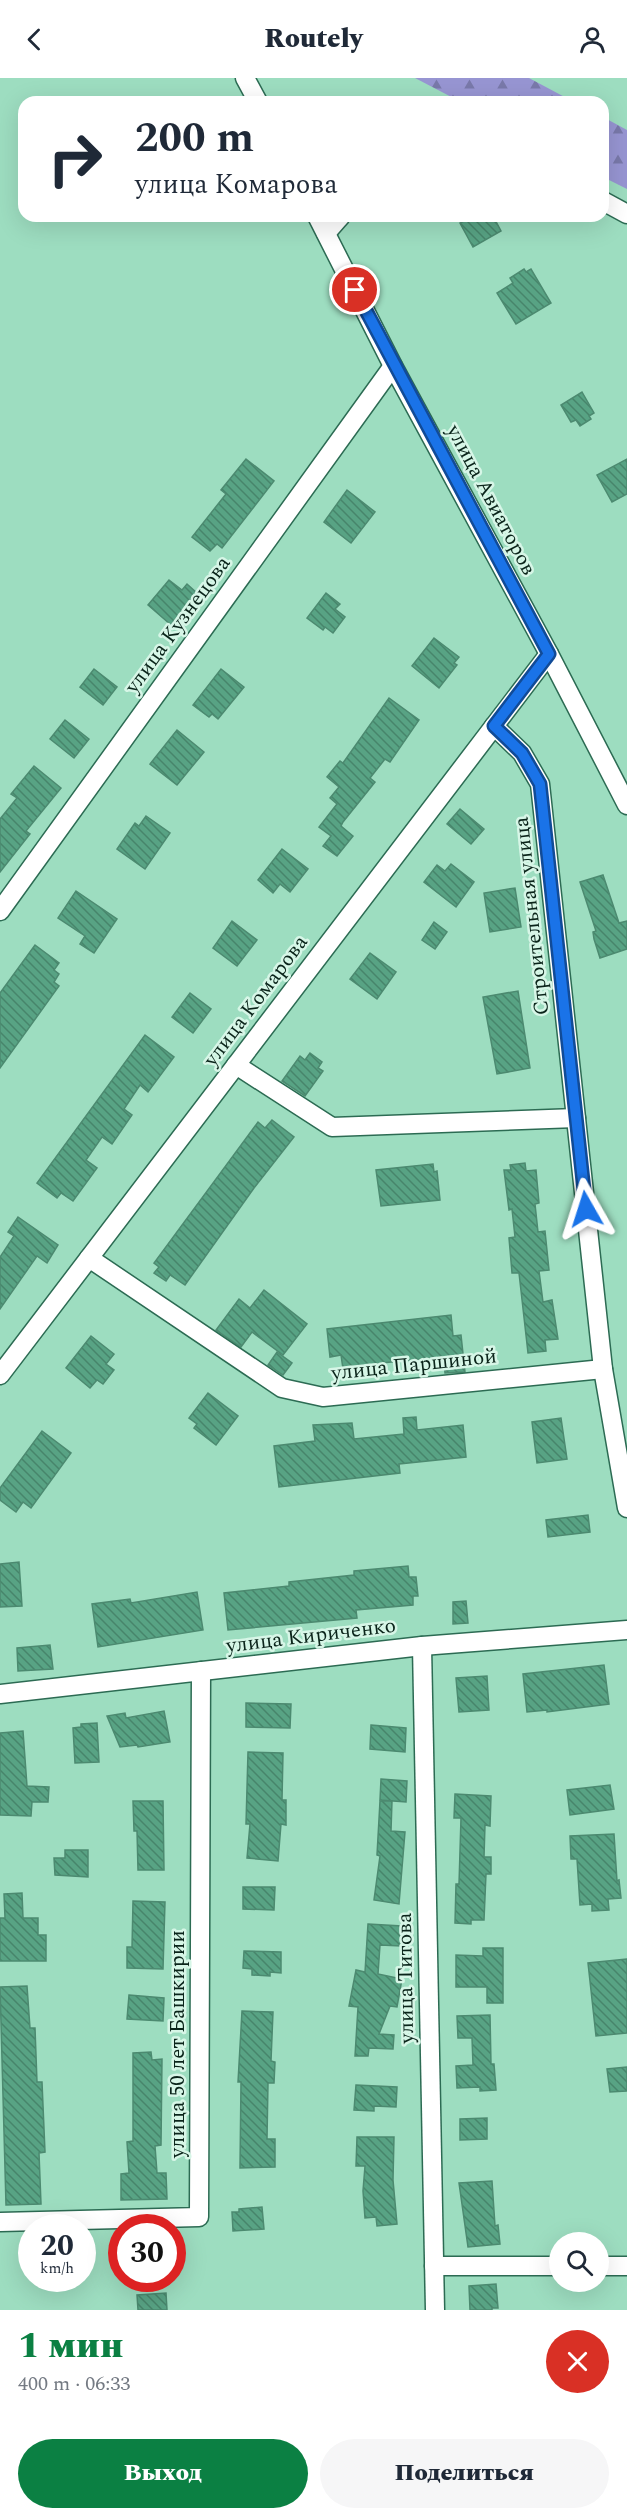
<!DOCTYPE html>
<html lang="ru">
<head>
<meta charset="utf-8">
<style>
  :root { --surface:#fff; --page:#f6f6f7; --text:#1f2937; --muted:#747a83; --accent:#0b8043 }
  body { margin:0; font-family:Spectral,serif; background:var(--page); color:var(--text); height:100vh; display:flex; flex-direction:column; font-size:22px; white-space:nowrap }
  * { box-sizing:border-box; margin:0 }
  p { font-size:20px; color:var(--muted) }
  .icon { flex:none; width:33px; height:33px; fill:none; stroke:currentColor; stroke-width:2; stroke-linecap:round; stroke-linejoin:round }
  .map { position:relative; height:2232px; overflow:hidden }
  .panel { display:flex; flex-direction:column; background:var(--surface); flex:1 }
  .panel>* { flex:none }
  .top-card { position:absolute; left:18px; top:18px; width:591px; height:126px; border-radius:18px; box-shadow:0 6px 24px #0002; background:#fff; color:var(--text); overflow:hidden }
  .tools { position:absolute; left:549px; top:2154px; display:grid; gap:12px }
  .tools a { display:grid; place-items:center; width:60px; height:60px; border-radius:50%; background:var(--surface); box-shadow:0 6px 24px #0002; font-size:30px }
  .speed { position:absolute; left:18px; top:2136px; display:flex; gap:12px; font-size:30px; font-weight:700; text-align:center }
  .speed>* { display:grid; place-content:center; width:78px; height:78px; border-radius:50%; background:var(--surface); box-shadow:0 6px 24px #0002; line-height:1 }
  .speed small { font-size:15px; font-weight:400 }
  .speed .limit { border:9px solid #d22; background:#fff; color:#111 }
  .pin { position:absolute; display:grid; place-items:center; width:51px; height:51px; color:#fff; margin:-26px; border:3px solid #fff; border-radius:50%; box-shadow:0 2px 6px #0007 }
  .me { position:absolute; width:66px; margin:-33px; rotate:354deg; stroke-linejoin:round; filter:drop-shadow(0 0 4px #0008) }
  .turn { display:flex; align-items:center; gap:21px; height:126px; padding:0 18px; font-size:27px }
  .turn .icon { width:78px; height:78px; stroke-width:2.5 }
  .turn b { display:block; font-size:42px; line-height:51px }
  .round { display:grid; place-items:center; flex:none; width:63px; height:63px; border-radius:32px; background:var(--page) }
  .summary { display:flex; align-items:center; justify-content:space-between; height:102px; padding:0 18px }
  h1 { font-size:36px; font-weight:800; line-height:45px; color:var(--accent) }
  .cta { display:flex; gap:12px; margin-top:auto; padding:12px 18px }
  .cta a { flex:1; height:69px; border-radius:36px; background:var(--accent); color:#fff; font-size:24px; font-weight:800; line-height:69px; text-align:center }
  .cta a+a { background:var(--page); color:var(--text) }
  header { display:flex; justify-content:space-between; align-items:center; height:78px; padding:0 18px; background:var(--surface); font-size:27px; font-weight:800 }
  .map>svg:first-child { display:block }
</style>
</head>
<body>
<header><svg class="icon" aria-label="back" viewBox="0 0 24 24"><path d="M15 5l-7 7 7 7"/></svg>Routely<svg class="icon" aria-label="person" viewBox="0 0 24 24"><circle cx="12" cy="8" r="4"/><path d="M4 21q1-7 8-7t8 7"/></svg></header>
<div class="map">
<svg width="627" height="2232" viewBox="0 0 627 2232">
  <defs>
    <pattern id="forest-firs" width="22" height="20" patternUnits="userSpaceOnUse" patternTransform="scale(1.5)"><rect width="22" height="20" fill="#9795d2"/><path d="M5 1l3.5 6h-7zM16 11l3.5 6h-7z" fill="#7979aa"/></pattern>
    <pattern id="building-back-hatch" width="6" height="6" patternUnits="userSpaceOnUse" patternTransform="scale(1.5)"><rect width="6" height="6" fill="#58a384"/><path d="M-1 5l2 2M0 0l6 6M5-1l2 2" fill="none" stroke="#47856b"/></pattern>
  </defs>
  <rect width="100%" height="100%" fill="#9dddc0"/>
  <g fill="url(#forest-firs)">
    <path d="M415 0H529L574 24H461Z"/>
    <path d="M603 39 627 52V111L603 99Z"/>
  </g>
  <g fill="url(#building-back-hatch)" stroke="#4c8a70" stroke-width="1.5">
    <path d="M474 138H493L501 153 473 169 460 145Z"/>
    <path d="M524 191 526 194 531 191 551 225 516 246 497 215 513 205 510 200Z"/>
    <path d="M582 314 594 335 589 338 591 341 580 348 576 342 571 344 561 327Z"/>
    <path d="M246 381 274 403 222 470 217 466 210 473 192 459 226 416 221 412Z"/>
    <path d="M627 381V416L612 424 597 397Z"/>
    <path d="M347 412 375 434 351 465 324 444Z"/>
    <path d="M169 502 182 512 187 506 197 515 171 547 148 527Z"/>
    <path d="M326 515 340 526 335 531 345 539 333 555 325 549 323 552 307 540Z"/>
    <path d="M434 560 459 579 454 585 457 587 439 610 412 588Z"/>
    <path d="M94 591 117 609 103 627 80 609Z"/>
    <path d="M221 591 244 609 218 641 212 636 209 639 193 627Z"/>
    <path d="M389 620 419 642 390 684 385 681 370 700 375 704 343 744 341 748 353 758 337 778 323 768 331 758 319 749 337 726 330 720 339 709 327 699 340 683 343 685Z"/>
    <path d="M65 642 89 661 74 680 50 661Z"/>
    <path d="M177 652 204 674 177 707 150 686Z"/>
    <path d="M34 688 61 710 26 753 30 756 0 794V741L17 720 11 716Z"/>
    <path d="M460 731 484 751 471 766 447 746Z"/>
    <path d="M146 738 170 755 145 791 117 771 135 745 139 748Z"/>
    <path d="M282 771 308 791 290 814 280 806 273 815 258 802Z"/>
    <path d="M451 786 474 804 456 829 424 804 437 787 445 793Z"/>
    <path d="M603 797 619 845 627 843V871L600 880 594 861 593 854 596 853 580 804Z"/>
    <path d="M515 810 521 849 490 854 484 815Z"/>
    <path d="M76 813 117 841 94 875 80 866 85 858 58 840Z"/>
    <path d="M232 843 257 862 237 888 213 870Z"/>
    <path d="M434 844 447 854 435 871 422 862Z"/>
    <path d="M35 867 59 885 54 892 59 896 54 904 59 908 0 990V915Z"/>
    <path d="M370 875 396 894 377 921 350 901Z"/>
    <path d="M518 913 530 990 497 996 483 919Z"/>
    <path d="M190 915 211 931 193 955 172 939Z"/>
    <path d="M145 957 174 979 148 1014 140 1007 124 1031 132 1037 112 1066 102 1059 86 1082 97 1090 73 1123 61 1115 57 1120 37 1105Z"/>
    <path d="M310 975 322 984 318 990 323 993 305 1018 282 1003 300 978 305 982Z"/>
    <path d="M272 1042 294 1059 254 1110 185 1207 170 1197 166 1203 154 1195 159 1189 154 1185 258 1044 265 1050Z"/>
    <path d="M525 1085 526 1093 536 1092 539 1125 535 1126 538 1154 545 1153 549 1192 539 1193 543 1224 552 1222 558 1261 545 1262 546 1273 528 1275 519 1195H512L509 1160 515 1159 512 1131 509 1132 504 1092H511L510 1087Z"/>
    <path d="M433 1086 434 1094 437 1093 440 1122 381 1128 376 1092Z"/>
    <path d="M18 1139 58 1167 47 1185 37 1178 0 1231V1179L14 1158 8 1154Z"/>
    <path d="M264 1212 307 1246 283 1277 252 1254 241 1269 216 1252 239 1221 250 1230Z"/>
    <path d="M451 1237 453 1258 461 1257 465 1294 445 1295 444 1279 381 1285V1287L343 1291 341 1277 330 1279 327 1251Z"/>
    <path d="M91 1258 114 1276 106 1286 114 1292 103 1306 97 1302 90 1310 66 1290Z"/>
    <path d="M277 1274 292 1285 283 1297 268 1287Z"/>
    <path d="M208 1315 238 1338 216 1367 194 1350 197 1346 189 1340Z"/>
    <path d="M416 1339 417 1352 463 1347 466 1379 399 1386 400 1395 279 1409 274 1368 315 1363 313 1347 352 1345 354 1361 404 1356 403 1340Z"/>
    <path d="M561 1340 567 1381 537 1385 532 1344Z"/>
    <path d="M42 1353 71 1375 31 1430 23 1424 16 1434 0 1422V1410Z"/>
    <path d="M588 1437 590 1454 548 1459 546 1442Z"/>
    <path d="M19 1484 22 1528 0 1529V1486Z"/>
    <path d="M408 1488 409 1499H416L418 1518H413V1527L356 1532 357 1540 228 1552 224 1515 289 1508V1504L354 1497V1493Z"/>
    <path d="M197 1514 203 1552 98 1569 92 1526 130 1521 131 1525Z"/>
    <path d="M466 1523 468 1545 453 1546V1524Z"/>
    <path d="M50 1567 53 1591 18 1593 17 1570Z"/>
    <path d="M604 1587 609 1626 547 1634V1632L527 1634 523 1596Z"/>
    <path d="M487 1598 489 1632 459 1634 456 1600Z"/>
    <path d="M246 1625 291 1626 290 1650 246 1649Z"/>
    <path d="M164 1633 170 1664 138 1669 137 1667 120 1669 107 1638 125 1635 126 1640Z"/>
    <path d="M97 1645 99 1684 75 1685 73 1650 81 1649V1646Z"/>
    <path d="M371 1647 406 1650 405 1674 370 1671Z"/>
    <path d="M23 1653 27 1708 49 1709 48 1724H32L31 1738 0 1737V1655Z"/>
    <path d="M248 1674 283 1675 282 1722H286V1747L281 1746 278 1783 247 1780 250 1746H246Z"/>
    <path d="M381 1701 407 1703 406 1724 380 1722Z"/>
    <path d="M610 1707 614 1731 570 1737 567 1712Z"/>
    <path d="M455 1716 491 1718 490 1748 485 1747 484 1779H491V1796H486L484 1842H471V1846L455 1845 456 1806H459L461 1740H454Z"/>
    <path d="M133 1723H163L164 1792H138L137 1753H134Z"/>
    <path d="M380 1723H392L391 1753 405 1754 399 1826 374 1822 380 1778 377 1777Z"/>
    <path d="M614 1756 617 1803 619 1802 621 1820 608 1821 609 1832 592 1833V1826L580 1827 577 1781H571L570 1758Z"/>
    <path d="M65 1772H88V1799L55 1797 54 1780H65Z"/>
    <path d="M243 1809H275L274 1832 243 1831Z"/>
    <path d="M22 1815 23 1840H38V1857H46V1883H0V1840H5L4 1816Z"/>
    <path d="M133 1823 165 1824 163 1891 127 1890V1869H132Z"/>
    <path d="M368 1846 402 1848 401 1868 380 1867 378 1896 402 1901 397 1929 390 1928 379 1956 394 1957 393 1971 369 1970 368 1978H355L358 1929 349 1928 356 1892 365 1894Z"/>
    <path d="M483 1870H503V1925H487V1909H456V1877L483 1878Z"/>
    <path d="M244 1873 281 1874V1895L270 1894V1898L252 1897V1891L243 1890Z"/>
    <path d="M627 1881V1955L596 1958 588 1885Z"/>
    <path d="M27 1908 30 1950H35L37 2004H42L45 2074 39 2075 41 2126 6 2127 0 1909Z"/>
    <path d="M129 1917 164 1920 163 1943 127 1941Z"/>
    <path d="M242 1933 273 1934 271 1983 275 1984 274 2005H268L267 2061H275V2089L240 2090 241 2004H238Z"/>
    <path d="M490 1937 491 1986H494L496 2012 480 2013V2009L457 2010 456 1988 473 1987 472 1960H458L457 1938Z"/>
    <path d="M151 1974 152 1982 162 1981 161 2067 155 2068 157 2095H166L167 2121 121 2122V2096L129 2095 127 2064 133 2063V1975Z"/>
    <path d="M627 1989V2013L610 2014 607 1991Z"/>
    <path d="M356 2007 397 2009 396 2029 374 2028V2033L354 2032Z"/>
    <path d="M487 2040V2061L460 2062V2041Z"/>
    <path d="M357 2059H394L393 2102 397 2146 377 2148 376 2139 365 2140 363 2113 365 2088H356Z"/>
    <path d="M492 2103 495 2148 498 2147 500 2166 468 2169 459 2105Z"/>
    <path d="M262 2129 264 2151 233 2153 232 2134H239V2131Z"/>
    <path d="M496 2206 498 2230H492V2232H470L469 2208Z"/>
    <path d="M166 2215 167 2232H138L137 2217Z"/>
  </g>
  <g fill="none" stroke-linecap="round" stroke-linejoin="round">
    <g stroke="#2c6b53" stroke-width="21">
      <g id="minor">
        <path d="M245 0 258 24"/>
        <path d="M603 123 627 136"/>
        <path d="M317 138 393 288 549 576 627 727"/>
        <path d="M326 155 341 138"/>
        <path d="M494 648 522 675 540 706 603 1291 627 1430"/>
        <path d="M0 833 393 288"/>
        <path d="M236 987 332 1049 576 1040"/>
        <path d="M89 1180 282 1310 323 1319 603 1291"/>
        <path d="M0 1297 549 576"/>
        <path d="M422 1568 435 2232"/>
        <path d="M0 1616 422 1568 627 1552"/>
        <path d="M0 2144 199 2139 201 1593"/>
        <path d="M434 2188H560"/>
        <path d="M598 2188H627"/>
      </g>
    </g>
    <use href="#minor" stroke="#fff" stroke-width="18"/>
  </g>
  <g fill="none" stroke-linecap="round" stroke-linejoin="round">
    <g stroke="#114b97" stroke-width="15">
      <path id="route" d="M355 212 549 576 494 648 522 675 540 706 586 1131"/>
    </g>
    <use href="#route" stroke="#1a73e8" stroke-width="10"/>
  </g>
  <g text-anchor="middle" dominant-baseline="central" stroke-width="5" stroke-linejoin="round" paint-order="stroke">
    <g font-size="21" fill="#0a241a" stroke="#d7f6e7">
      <text transform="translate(491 422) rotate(62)">улица Авиаторов</text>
      <text transform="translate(178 547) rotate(-54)">улица Кузнецова</text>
      <text transform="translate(532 838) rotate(-96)">Строительная улица</text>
      <text transform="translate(256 923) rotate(-53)">улица Комарова</text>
      <text transform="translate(414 1287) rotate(-6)">улица Паршиной</text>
      <text transform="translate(311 1558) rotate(-7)">улица Кириченко</text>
      <text transform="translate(406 1900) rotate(-91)">улица Титова</text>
      <text transform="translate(178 1966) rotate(-90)">улица 50 лет Башкирии</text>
    </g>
  </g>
</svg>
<div class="tools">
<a><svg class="icon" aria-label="search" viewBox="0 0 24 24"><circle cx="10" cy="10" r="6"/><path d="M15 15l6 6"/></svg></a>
</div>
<div class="speed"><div>20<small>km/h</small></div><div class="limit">30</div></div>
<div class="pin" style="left:355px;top:212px;background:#d93025"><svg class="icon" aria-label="arrive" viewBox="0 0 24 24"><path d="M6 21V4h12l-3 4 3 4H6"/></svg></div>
<svg class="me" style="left:586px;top:1131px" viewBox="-20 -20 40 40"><path d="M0-17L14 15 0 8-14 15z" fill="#1a73e8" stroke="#fff" stroke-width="4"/></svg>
<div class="top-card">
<div class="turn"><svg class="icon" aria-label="right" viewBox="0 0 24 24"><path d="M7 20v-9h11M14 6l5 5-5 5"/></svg><div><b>200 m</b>улица Комарова</div></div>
</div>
</div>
<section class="panel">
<div class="summary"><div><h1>1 мин</h1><p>400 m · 06:33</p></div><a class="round" style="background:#d93025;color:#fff"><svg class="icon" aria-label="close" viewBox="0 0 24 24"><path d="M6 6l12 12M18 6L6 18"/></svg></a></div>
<div class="cta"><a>Выход</a><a>Поделиться</a></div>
</section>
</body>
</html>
